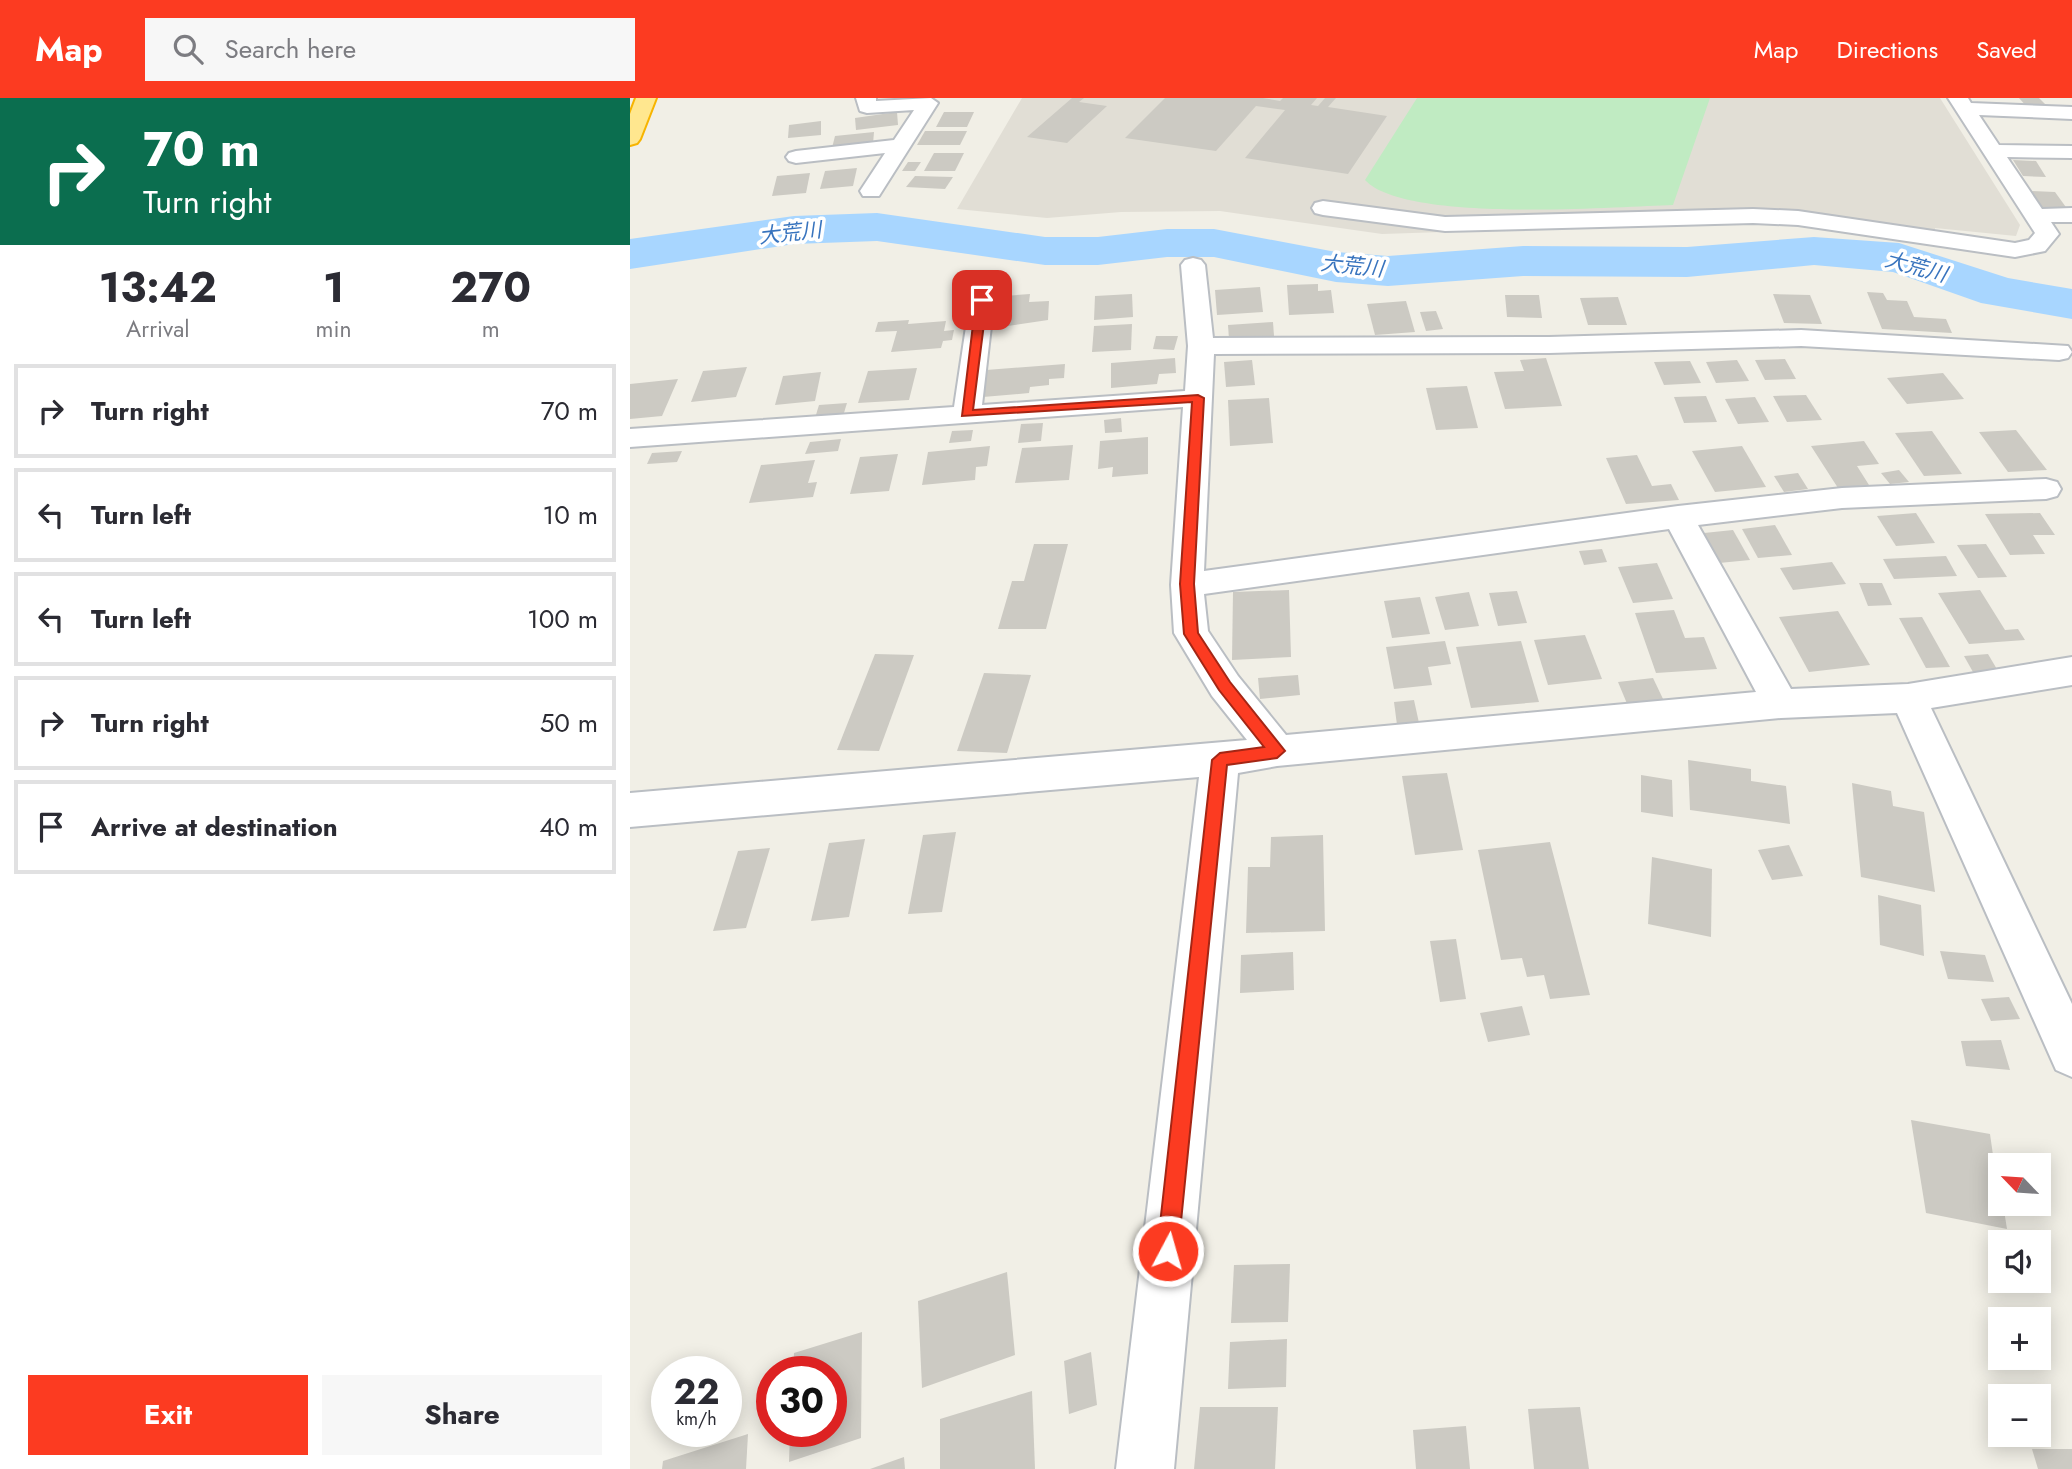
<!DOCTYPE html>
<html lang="en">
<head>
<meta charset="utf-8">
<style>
  :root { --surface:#fff; --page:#f7f7f7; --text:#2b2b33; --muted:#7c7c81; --line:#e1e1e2; --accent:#fc3b21 }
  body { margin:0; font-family:Jost,"Noto Sans JP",sans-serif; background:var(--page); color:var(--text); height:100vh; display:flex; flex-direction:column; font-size:26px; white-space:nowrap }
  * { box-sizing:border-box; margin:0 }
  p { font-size:23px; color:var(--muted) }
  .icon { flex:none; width:38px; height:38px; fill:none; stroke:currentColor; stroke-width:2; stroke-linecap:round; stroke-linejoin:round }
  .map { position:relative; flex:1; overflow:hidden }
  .side { display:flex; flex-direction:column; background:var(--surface); width:630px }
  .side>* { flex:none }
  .top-card { background:#0b6e4f; color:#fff; overflow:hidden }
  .needle { width:46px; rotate:295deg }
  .tools { position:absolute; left:1358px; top:1055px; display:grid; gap:14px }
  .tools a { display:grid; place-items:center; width:63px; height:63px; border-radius:0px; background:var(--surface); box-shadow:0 4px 18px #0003; font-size:35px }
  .speed { position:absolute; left:21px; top:1258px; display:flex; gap:14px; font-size:35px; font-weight:700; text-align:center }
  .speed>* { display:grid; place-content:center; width:91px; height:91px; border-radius:50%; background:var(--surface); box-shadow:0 4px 18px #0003; line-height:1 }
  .speed small { font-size:18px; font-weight:400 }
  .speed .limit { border:10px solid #d22; background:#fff; color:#111 }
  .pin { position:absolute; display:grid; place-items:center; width:60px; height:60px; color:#fff; margin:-30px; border-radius:14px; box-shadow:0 4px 10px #0006 }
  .me { position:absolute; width:77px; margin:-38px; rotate:6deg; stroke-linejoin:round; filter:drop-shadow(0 0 5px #0008) }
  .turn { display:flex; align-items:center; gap:24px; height:147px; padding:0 28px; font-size:32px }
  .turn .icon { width:91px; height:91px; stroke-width:2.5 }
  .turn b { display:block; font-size:49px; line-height:60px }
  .eta { display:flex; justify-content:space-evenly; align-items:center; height:119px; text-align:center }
  .eta b { font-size:42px; font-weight:700; line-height:49px }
  .button { display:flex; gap:14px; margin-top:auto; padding:14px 28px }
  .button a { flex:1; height:80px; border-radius:0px; background:var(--accent); color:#fff; font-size:28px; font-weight:700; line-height:80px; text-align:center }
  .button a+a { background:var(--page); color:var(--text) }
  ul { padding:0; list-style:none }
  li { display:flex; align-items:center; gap:21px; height:94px; margin:0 14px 10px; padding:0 14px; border:4px solid var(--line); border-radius:0px }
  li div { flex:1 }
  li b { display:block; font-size:26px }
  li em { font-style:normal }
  header { display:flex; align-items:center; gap:42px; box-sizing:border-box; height:98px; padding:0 35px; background:var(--accent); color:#fff }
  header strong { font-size:33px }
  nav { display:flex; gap:38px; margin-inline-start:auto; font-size:24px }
  .search { width:490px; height:63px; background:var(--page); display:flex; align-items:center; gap:18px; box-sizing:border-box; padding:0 24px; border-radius:0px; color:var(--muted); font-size:26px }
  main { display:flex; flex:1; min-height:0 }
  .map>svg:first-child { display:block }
</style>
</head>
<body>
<header>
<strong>Map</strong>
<div class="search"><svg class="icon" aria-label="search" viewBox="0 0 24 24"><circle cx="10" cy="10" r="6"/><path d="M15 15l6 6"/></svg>Search here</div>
<nav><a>Map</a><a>Directions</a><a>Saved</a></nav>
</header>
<main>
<section class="side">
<div class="top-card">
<div class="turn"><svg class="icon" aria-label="right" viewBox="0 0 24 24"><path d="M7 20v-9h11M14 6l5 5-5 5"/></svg><div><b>70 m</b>Turn right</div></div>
</div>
<div class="eta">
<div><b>13:42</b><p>Arrival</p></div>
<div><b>1</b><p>min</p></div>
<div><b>270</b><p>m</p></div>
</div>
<ul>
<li><svg class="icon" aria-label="right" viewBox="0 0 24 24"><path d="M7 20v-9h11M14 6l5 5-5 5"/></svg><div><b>Turn right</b></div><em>70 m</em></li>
<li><svg class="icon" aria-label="left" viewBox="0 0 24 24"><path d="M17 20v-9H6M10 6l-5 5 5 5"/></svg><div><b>Turn left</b></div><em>10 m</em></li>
<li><svg class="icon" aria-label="left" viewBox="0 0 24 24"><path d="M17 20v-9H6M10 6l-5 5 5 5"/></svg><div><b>Turn left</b></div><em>100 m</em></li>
<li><svg class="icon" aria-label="right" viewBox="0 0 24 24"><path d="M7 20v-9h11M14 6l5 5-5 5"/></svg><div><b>Turn right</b></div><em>50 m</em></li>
<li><svg class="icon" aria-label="arrive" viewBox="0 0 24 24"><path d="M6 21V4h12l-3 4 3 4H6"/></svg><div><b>Arrive at destination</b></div><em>40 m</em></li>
</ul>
<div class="button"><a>Exit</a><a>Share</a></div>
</section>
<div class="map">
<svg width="1442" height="1371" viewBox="0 0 1442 1371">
  <rect width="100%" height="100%" fill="#f1efe6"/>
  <path fill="#e1ded5" d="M392 0H1310L1390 127 1386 138 1305 130V147L1147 123 752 136 590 113 491 114 417 120 327 111Z"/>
  <path fill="#c0ebc2" d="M787 0H1080L1043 107C982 109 774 125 735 82Z"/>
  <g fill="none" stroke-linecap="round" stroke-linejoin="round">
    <path fill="#a8d6ff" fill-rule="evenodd" d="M247 115 415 139H468L537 131H584L706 154 758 158 893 148 1057 149 1184 139 1269 145 1378 180 1442 191V221L1351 205 1263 174 1184 167 1057 179 893 178 758 188 706 184 584 159H537L468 167H415L247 143 164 146 0 171V141L164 118Z"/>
  </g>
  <g fill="#cccac3">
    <path d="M442 0H454L449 4 477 8 437 45 397 39Z"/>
    <path d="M535 0H633L650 3 653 0H687L681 7 688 8 695 0H706L698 9 757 18 718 76 615 60 655 12 626 8 586 53 495 40Z"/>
    <path d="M1389 0H1409L1418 9H1397Z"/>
    <path d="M267 14 268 27 226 32 225 20Z"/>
    <path d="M314 14H344L337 29H306Z"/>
    <path d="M191 23V37L158 40 159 27Z"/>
    <path d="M295 33H337L330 47H287Z"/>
    <path d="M244 34 243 46 202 50 205 38Z"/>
    <path d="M304 55H334L325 73H294Z"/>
    <path d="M1383 62 1406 63 1416 79 1393 78Z"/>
    <path d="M278 64H291L285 73H272Z"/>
    <path d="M227 70 223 88 190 91 195 73Z"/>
    <path d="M180 75 176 95 142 98 147 78Z"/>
    <path d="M285 78 323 79 315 91 276 89Z"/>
    <path d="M1402 93 1425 94 1438 112 1413 111Z"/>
    <path d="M688 186V193L701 192 704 215 659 217 657 187Z"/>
    <path d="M630 189 633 214 587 217 585 192Z"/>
    <path d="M1237 194 1253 195 1257 202 1277 203 1284 219 1316 221 1322 235 1252 231Z"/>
    <path d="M400 196 399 204 419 203 418 222 371 229 374 198Z"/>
    <path d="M502 196 503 219 464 222 465 198Z"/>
    <path d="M1143 196 1180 197 1192 226 1154 225Z"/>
    <path d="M875 197H909L912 220 877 219Z"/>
    <path d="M988 199 997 227H958L950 200Z"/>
    <path d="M776 203 785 234 745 237 737 206Z"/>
    <path d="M806 213 813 231 796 233 790 214Z"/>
    <path d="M279 222 278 226 316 223 314 233 324 232 322 242 313 243 311 250 261 254 267 233 245 234 248 224Z"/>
    <path d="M643 224 644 238 599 241 598 227Z"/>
    <path d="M502 226 501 252 462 254 464 228Z"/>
    <path d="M526 238H548L544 252 523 251Z"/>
    <path d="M545 260 546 275 529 276 527 286 481 290V265Z"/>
    <path d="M916 260 932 308 875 311 864 274 894 273 890 262Z"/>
    <path d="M1155 261 1166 281 1135 282 1125 262Z"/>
    <path d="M622 262 625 287 596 289 594 264Z"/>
    <path d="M1107 262 1119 283 1086 285 1076 264Z"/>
    <path d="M1060 263 1071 285 1034 287 1024 264Z"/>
    <path d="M435 266 434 280 419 281V287L400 289 399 295 353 299 356 272Z"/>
    <path d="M117 269 106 299 61 304 73 273Z"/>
    <path d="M287 270 279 302 228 305 238 273Z"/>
    <path d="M191 274 185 303 145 307 153 278Z"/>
    <path d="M1313 275 1334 301 1277 306 1257 280Z"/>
    <path d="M48 281 32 318 0 321V286Z"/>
    <path d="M837 288 848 330 806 332 796 290Z"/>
    <path d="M1176 297 1192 322 1157 324 1143 298Z"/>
    <path d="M1076 298 1087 324 1054 325 1044 299Z"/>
    <path d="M1125 299 1139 324 1108 326 1095 301Z"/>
    <path d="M639 300 643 345 600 348 598 302Z"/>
    <path d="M217 305 213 318 185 320 189 307Z"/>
    <path d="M491 320 492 334 475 335 474 322Z"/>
    <path d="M413 325 411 343 388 345 391 326Z"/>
    <path d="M343 332 341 343 319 345 322 333Z"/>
    <path d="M1386 332 1417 372 1378 374 1349 334Z"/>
    <path d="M1302 333 1332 376 1294 378 1265 335Z"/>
    <path d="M518 339V376L482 379 483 369 468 371 470 343Z"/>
    <path d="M211 341 208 353 175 356 180 344Z"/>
    <path d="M1234 343 1249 366 1227 368 1239 387 1208 390 1181 348Z"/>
    <path d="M443 347 439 382 385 385 392 350Z"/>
    <path d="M360 348 357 368 346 369 345 382 292 387 298 354Z"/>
    <path d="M1112 348 1136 389 1085 394 1062 353Z"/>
    <path d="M52 353 47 364 17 366 22 355Z"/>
    <path d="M268 356 259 393 220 396 230 359Z"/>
    <path d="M1007 357 1022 388 1041 386 1049 402 996 406 976 360Z"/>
    <path d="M185 362 178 385 187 384 183 399 119 405 131 367Z"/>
    <path d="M1269 372 1279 384 1260 386 1251 375Z"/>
    <path d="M1168 375 1178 391 1154 394 1144 378Z"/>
    <path d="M1286 415 1305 445 1266 448 1247 418Z"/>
    <path d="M1410 415 1425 437H1403L1415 456 1380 457 1355 416Z"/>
    <path d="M1145 427 1162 457 1128 460 1112 431Z"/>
    <path d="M1103 432 1120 462 1089 465 1074 435Z"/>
    <path d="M404 446H438L416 531H368L382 483H394Z"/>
    <path d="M1356 446 1377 479 1348 480 1327 447Z"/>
    <path d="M972 451 977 464 954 467 949 453Z"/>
    <path d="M1316 458 1327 478 1264 481 1253 461Z"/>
    <path d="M1202 464 1216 486 1163 492 1150 470Z"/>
    <path d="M1027 465 1043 501 1003 505 988 469Z"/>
    <path d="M1229 485H1252L1262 507 1238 508Z"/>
    <path d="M659 492 661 559 602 562 603 494Z"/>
    <path d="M1350 492 1375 532 1388 531 1395 542 1339 546 1308 495Z"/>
    <path d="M887 493 897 525 868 528 859 495Z"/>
    <path d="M839 494 849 528 815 532 805 499Z"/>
    <path d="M790 499 800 536 762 540 754 503Z"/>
    <path d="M1044 512 1055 540 1074 539 1087 571 1026 575 1005 515Z"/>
    <path d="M1208 513 1240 567 1179 574 1149 519Z"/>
    <path d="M1292 519 1320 569 1296 570 1269 520Z"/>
    <path d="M955 537 972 581 918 587 904 542Z"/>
    <path d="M815 543 821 566 798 569 802 587 764 591 756 549Z"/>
    <path d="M891 543 909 604 841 610 826 549Z"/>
    <path d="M245 556 284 557 249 653 207 652Z"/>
    <path d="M1358 556 1368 573 1343 574 1334 558Z"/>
    <path d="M354 575 401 577 377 655 327 653Z"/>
    <path d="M668 577 670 597 630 601 628 580Z"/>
    <path d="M1023 580 1034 603 998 608 988 584Z"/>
    <path d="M784 602 789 625 767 627 764 604Z"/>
    <path d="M1058 662 1121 671V683L1156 688 1160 726 1060 712Z"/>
    <path d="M817 675 833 752 785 757 772 678Z"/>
    <path d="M1011 677 1042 682 1043 719 1011 714Z"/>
    <path d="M1222 685 1261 693 1263 708 1294 714 1305 794 1231 779Z"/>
    <path d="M326 734 312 814 278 816 293 737Z"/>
    <path d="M693 737 695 833 616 835 618 769H640L641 739Z"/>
    <path d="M235 741 219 819 181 823 199 745Z"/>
    <path d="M920 744 960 897 920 901 914 877 897 879 892 860 871 862 848 752Z"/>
    <path d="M1159 747 1173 778 1142 782 1128 752Z"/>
    <path d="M140 750 116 830 83 833 108 753Z"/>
    <path d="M1022 759 1082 771 1081 839 1018 826Z"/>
    <path d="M1248 797 1291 807 1294 858 1250 847Z"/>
    <path d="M826 841 836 901 810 904 800 843Z"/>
    <path d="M1310 853 1355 857 1364 884 1318 881Z"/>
    <path d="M663 854 664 892 610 895 611 857Z"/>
    <path d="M1379 899 1390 921 1361 923 1351 901Z"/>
    <path d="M892 908 900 937 858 944 850 915Z"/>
    <path d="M1371 942 1380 972 1336 968 1331 943Z"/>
    <path d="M1281 1022 1360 1036 1370 1106H1373L1377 1131 1296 1115Z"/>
    <path d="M660 1166 658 1224 601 1225 604 1167Z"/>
    <path d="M377 1174 385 1257 292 1290 288 1203Z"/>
    <path d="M232 1234 231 1340 159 1364 160 1334H201V1274H163L164 1255Z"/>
    <path d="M657 1241 656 1289 598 1291 600 1244Z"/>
    <path d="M461 1254 467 1307 439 1316 434 1263Z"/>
    <path d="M402 1293 405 1371H310V1321Z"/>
    <path d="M570 1309H648L645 1371H564Z"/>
    <path d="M950 1309 959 1371H904L898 1311Z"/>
    <path d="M836 1328 840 1371H786L783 1332Z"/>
    <path d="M118 1336 116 1371H32L33 1363Z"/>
    <path d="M1402 1351H1442V1371H1408Z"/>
    <path d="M274 1359 275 1371H240Z"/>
  </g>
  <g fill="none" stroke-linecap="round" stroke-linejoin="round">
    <g stroke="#babec3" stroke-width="4">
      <g id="minor">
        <path d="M226 0H246V3L301 0 308 5 249 98H233L230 93 255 55 166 65 159 63 156 59 159 55 166 53 264 42 284 12 237 15 230 13Z"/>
        <path d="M1318 0H1338L1341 5 1442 9V21L1349 17 1369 47 1442 48V60L1377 59 1412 111 1442 110V124H1421L1429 136 1415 153 1385 159 1168 127 1123 125 815 133 693 117 685 115 682 110 685 105 693 103 815 119 1123 111 1168 113 1385 145 1399 142 1405 135Z"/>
        <path d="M563 160 571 162 575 167 583 240 919 239 1171 232 1438 248 1442 254 1438 260 1429 262 1171 248 919 255 584 256 574 473 1048 408 1212 390 1416 381 1427 384 1431 391 1427 398 1416 401 1212 410 1068 427 1161 591 1278 586 1442 559V587L1301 610 1442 906V979L1426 972 1267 615 1151 620 647 668 608 675 544 1371H486L569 679 0 729V695L617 642 582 598 544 535 541 487 553 309 0 349V331L324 309 340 202 343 197 352 195 361 197 364 202 352 307 555 293 558 248 551 167 555 162ZM1039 431 1126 594 656 637 608 578 578 533 574 496Z"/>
      </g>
    </g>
    <g stroke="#f7b400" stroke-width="4">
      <path id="highway" d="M6 0H26L10 41 7 45 0 47V16Z"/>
    </g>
    <use href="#minor" fill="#fff" fill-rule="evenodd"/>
    <use href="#highway" fill="#ffe78f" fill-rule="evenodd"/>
  </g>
  <path fill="#fc3b21" stroke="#a42615" stroke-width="2" d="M352 199 357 202 343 312 568 297 574 300 564 486 568 535 600 584 655 653 647 660 597 667 548 1153 545 1160 538 1163 530 1160 527 1153 582 662 590 655 634 649 589 592 554 536 550 486 562 304 332 318 346 202Z"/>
  <g text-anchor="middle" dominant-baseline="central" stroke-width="7" stroke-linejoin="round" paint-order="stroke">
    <g font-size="21" font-style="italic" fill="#3874be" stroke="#fff">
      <text transform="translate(160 135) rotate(-6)">大荒川</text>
      <text transform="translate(722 168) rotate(6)">大荒川</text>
      <text transform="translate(1286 169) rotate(15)">大荒川</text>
    </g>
  </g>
</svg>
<div class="tools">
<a><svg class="needle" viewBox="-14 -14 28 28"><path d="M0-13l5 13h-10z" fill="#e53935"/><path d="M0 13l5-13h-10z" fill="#7c7c81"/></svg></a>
<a><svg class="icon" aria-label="sound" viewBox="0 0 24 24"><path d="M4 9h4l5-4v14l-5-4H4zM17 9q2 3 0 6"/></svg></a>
<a>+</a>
<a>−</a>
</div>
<div class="speed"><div>22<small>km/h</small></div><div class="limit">30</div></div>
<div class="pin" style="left:352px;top:202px;background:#d93025"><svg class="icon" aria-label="arrive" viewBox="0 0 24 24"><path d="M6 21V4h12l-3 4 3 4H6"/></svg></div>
<svg class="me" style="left:538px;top:1153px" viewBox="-20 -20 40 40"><circle r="17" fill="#fc3b21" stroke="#fff" stroke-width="3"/><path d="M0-11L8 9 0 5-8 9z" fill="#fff"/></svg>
</div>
</main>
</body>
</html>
